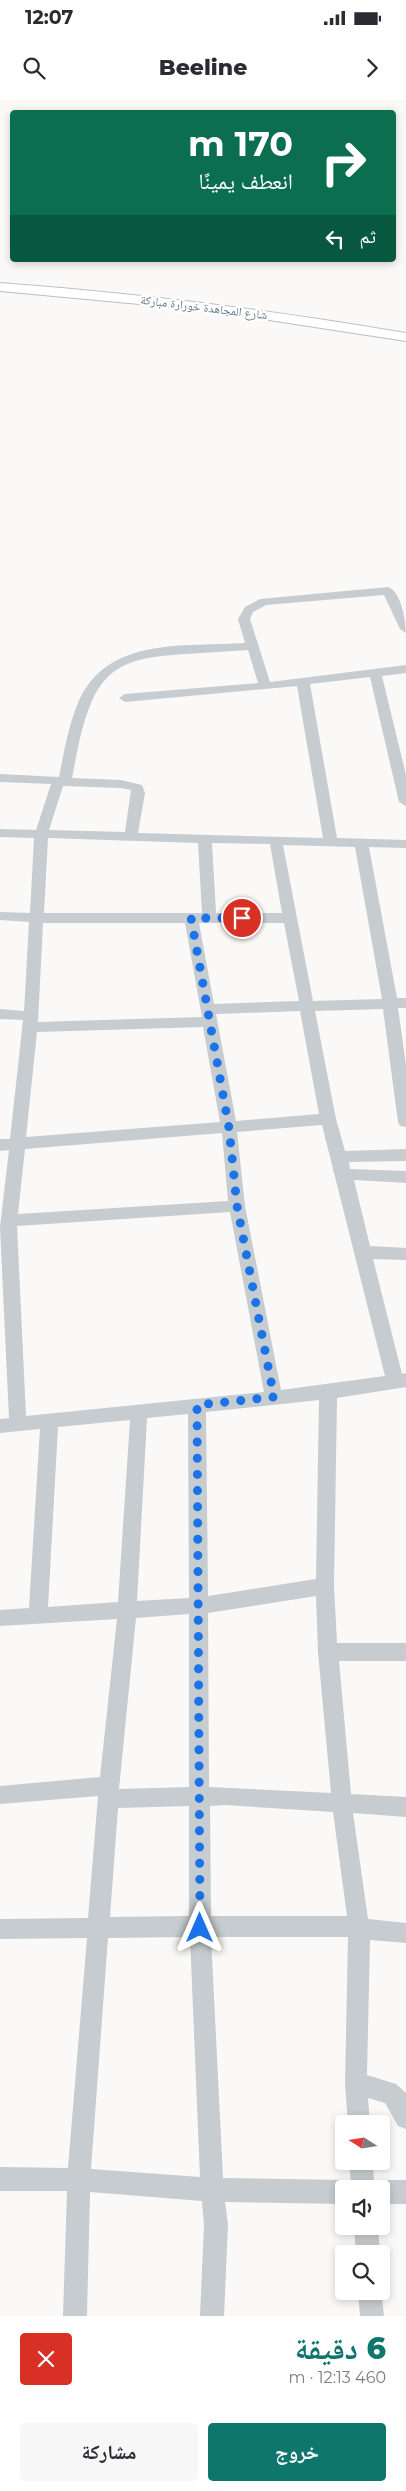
<!DOCTYPE html>
<html lang="ar">
<head>
<meta charset="utf-8">
<style>
  :root { --surface:#fff; --page:#f7f7f7; --text:#2b2b33; --muted:#7c7c81; --accent:#0f766e }
  body { margin:0; font-family:Montserrat,"Noto Naskh Arabic",sans-serif; background:var(--page); color:var(--text); direction:rtl; height:100vh; display:flex; flex-direction:column; font-size:19px; white-space:nowrap }
  * { box-sizing:border-box; margin:0 }
  p { font-size:16px; color:var(--muted) }
  .icon { flex:none; width:28px; height:28px; fill:none; stroke:currentColor; stroke-width:2; stroke-linecap:round; stroke-linejoin:round }
  .map { position:relative; height:2216px; overflow:hidden; direction:ltr }
  .panel { display:flex; flex-direction:column; background:var(--surface); flex:1 }
  .panel>* { flex:none }
  .banner { position:absolute; left:10px; top:10px; width:386px; height:152px; border-radius:5px; box-shadow:0 2px 8px #0003; direction:rtl; background:#0b6e4f; color:#fff; overflow:hidden }
  .needle { width:32px; rotate:282deg }
  .controls { position:absolute; left:335px; top:2015px; display:grid; gap:10px }
  .controls a { display:grid; place-items:center; width:55px; height:55px; border-radius:5px; background:var(--surface); box-shadow:0 2px 8px #0003; font-size:25px }
  .pin { position:absolute; display:grid; place-items:center; width:42px; height:42px; color:#fff; margin:-21px; border:2px solid #fff; border-radius:50%; box-shadow:0 1px 5px #0007 }
  .me { position:absolute; width:55px; margin:-28px; rotate:0deg; stroke-linejoin:round; filter:drop-shadow(0 0 4px #0008) }
  .turn { display:flex; align-items:center; gap:18px; height:105px; padding:0 20px; font-size:22px }
  .turn .icon { width:65px; height:65px; stroke-width:2.5 }
  .turn b { display:block; font-size:35px; line-height:42px }
  .then { display:flex; align-items:center; height:48px; padding:0 20px; background:#0003; gap:10px; font-size:19px }
  .round { display:grid; place-items:center; flex:none; width:52px; height:52px; border-radius:5px; background:var(--page) }
  .overview { display:flex; align-items:center; justify-content:space-between; height:85px; padding:0 20px }
  h1 { font-size:30px; font-weight:800; line-height:38px; color:var(--accent) }
  .primary-button { display:flex; gap:10px; margin-top:auto; padding:10px 20px }
  .primary-button a { flex:1; height:58px; border-radius:5px; background:var(--accent); color:#fff; font-size:20px; font-weight:800; line-height:58px; text-align:center }
  .primary-button a+a { background:var(--page); color:var(--text) }
  .status { display:flex; justify-content:space-between; align-items:center; height:35px; padding:0 25px; background:var(--surface); direction:ltr }
  .status svg { height:14px; fill:currentColor }
  header { display:flex; justify-content:space-between; align-items:center; height:65px; padding:0 20px; background:var(--surface); font-size:22px; font-weight:800 }
  .map>svg:first-child { display:block }
</style>
</head>
<body>
<div class="status"><b>12:07</b><svg viewBox="0 0 49 12"><path d="M0 12V9h3v3zM5 12V6h3v6zM10 12V3h3v9zM15 12V0h3v12zM26 1h20v11H26zM47 4h2v5h-2z"/></svg></div>
<header><svg class="icon" aria-label="forward" viewBox="0 0 24 24"><path d="M9 5l7 7-7 7"/></svg>Beeline<svg class="icon" aria-label="search" viewBox="0 0 24 24"><circle cx="10" cy="10" r="6"/><path d="M15 15l6 6"/></svg></header>
<div class="map">
<svg width="406" height="2216" viewBox="0 0 406 2216">
  <rect width="100%" height="100%" fill="#faf9f7"/>
  <g fill="none" stroke-linecap="round" stroke-linejoin="round">
    <g stroke="#b8bfc4" stroke-width="2">
      <path id="secondary" d="M0 183C136 193 271 210 406 233V241L204 210 0 191Z"/>
    </g>
    <g fill="#c6cccf" fill-rule="evenodd">
      <path d="M388 487C401 491 406 521 406 533L400 529 384 495 266 505 253 512 250 519 270 582 406 565V573L382 576 406 675V706L399 702 370 577 310 584 337 738 406 740V748L369 747 397 898H406V908H398L406 965V1027L400 1026 398 1022 383 909 315 911 336 1019 345 1051 406 1049V1061L349 1062 350 1069 406 1071V1083L354 1080 370 1146 406 1148V1160L373 1159 402 1274 406 1273V1287L337 1298 334 1486 337 1543H406V1561H339L351 1694 406 1697V1717L353 1713 368 1819 406 1823V1843L370 1840 367 1975 396 1984 406 1993V2029L398 2026 385 2003 368 1998 370 2024H348L345 1984 348 1837H211L223 2078 344 2080 351 2083 349 2061H373L374 2083 381 2080H406V2104H381V2089H344V2104L225 2102 228 2125 224 2216H200L204 2125 202 2101 90 2092 87 2216H63L67 2091H0V2067L68 2068 87 1838 0 1839V1819L88 1818 98 1696 0 1704V1686L100 1677 117 1519 0 1526V1510L29 1508 40 1329 0 1333V1319L9 1318 0 1127 9 1050 0 1051V1039H10L23 920 0 919V909L24 911 29 822 0 820V812L30 813 34 738 0 737V729L36 730 51 684 0 682V674L59 677C64 652 68 627 78 603 106 536 185 547 245 543L238 519 245 507 260 499ZM248 550 258 583 125 594 119 598 125 602 297 586 323 738 138 733 145 693 142 685 121 680 72 678C77 653 81 627 91 603 109 559 144 557 186 554 207 553 227 551 248 550ZM63 686 121 688 131 690 125 732 49 730ZM48 738 198 743 202 813H44ZM212 743 270 744 282 813H216ZM283 745 355 747 382 899 313 901ZM43 823H185L202 917 38 922ZM199 823H284L299 901 214 904ZM300 911 319 1014 236 1021 216 914ZM203 927 220 1022 26 1037 37 932ZM322 1025 385 1276 281 1290 245 1106 237 1032ZM222 1033 228 1101 18 1114 25 1049ZM230 1112 264 1292 26 1316 17 1126ZM319 1300 316 1479 208 1496 206 1312ZM188 1314 189 1498 137 1501 147 1318ZM130 1320 118 1502 48 1507 58 1327ZM316 1496 318 1552 331 1693 209 1687 208 1513ZM189 1514V1687L119 1689 136 1518ZM225 1705 333 1712 347 1816H211L210 1706ZM189 1706V1816L110 1817 118 1708ZM190 1837 200 2077 91 2069 108 1838Z"/>
      <path d="M354 2126H378L380 2154H356Z"/>
      <path d="M381 2189 384 2216H360L358 2191H381Z"/>
    </g>
    <use href="#secondary" fill="#fff" fill-rule="evenodd"/>
  </g>
  <g fill="none" stroke-linecap="round" stroke-linejoin="round">
    <path stroke="#1a73e8" stroke-width="9" stroke-dasharray="0 16.2" d="M200 1828 197 1305 274 1297 237 1106 229 1028 191 818H242"/>
  </g>
  <g text-anchor="middle" dominant-baseline="central" stroke-width="5" stroke-linejoin="round" paint-order="stroke">
    <g font-size="12" fill="#617785" stroke="#fff">
      <text transform="translate(204 207) rotate(7)">شارع المجاهدة خورارة مباركة</text>
    </g>
  </g>
</svg>
<div class="controls">
<a><svg class="needle" viewBox="-14 -14 28 28"><path d="M0-13l5 13h-10z" fill="#e53935"/><path d="M0 13l5-13h-10z" fill="#7c7c81"/></svg></a>
<a><svg class="icon" aria-label="sound" viewBox="0 0 24 24"><path d="M4 9h4l5-4v14l-5-4H4zM17 9q2 3 0 6"/></svg></a>
<a><svg class="icon" aria-label="search" viewBox="0 0 24 24"><circle cx="10" cy="10" r="6"/><path d="M15 15l6 6"/></svg></a>
</div>
<div class="pin" style="left:242px;top:818px;background:#d93025"><svg class="icon" aria-label="arrive" viewBox="0 0 24 24"><path d="M6 21V4h12l-3 4 3 4H6"/></svg></div>
<svg class="me" style="left:200px;top:1828px" viewBox="-20 -20 40 40"><path d="M0-17L14 15 0 8-14 15z" fill="#1a73e8" stroke="#fff" stroke-width="4"/></svg>
<div class="banner">
<div class="turn"><svg class="icon" aria-label="right" viewBox="0 0 24 24"><path d="M7 20v-9h11M14 6l5 5-5 5"/></svg><div><b>170 m</b>انعطف يمينًا</div></div>
<div class="then">ثم<svg class="icon" aria-label="left" viewBox="0 0 24 24"><path d="M17 20v-9H6M10 6l-5 5 5 5"/></svg></div>
</div>
</div>
<section class="panel">
<div class="overview"><div><h1>6 دقيقة</h1><p>460 m · 12:13</p></div><a class="round" style="background:#d93025;color:#fff"><svg class="icon" aria-label="close" viewBox="0 0 24 24"><path d="M6 6l12 12M18 6L6 18"/></svg></a></div>
<div class="primary-button"><a>خروج</a><a>مشاركة</a></div>
</section>
</body>
</html>
